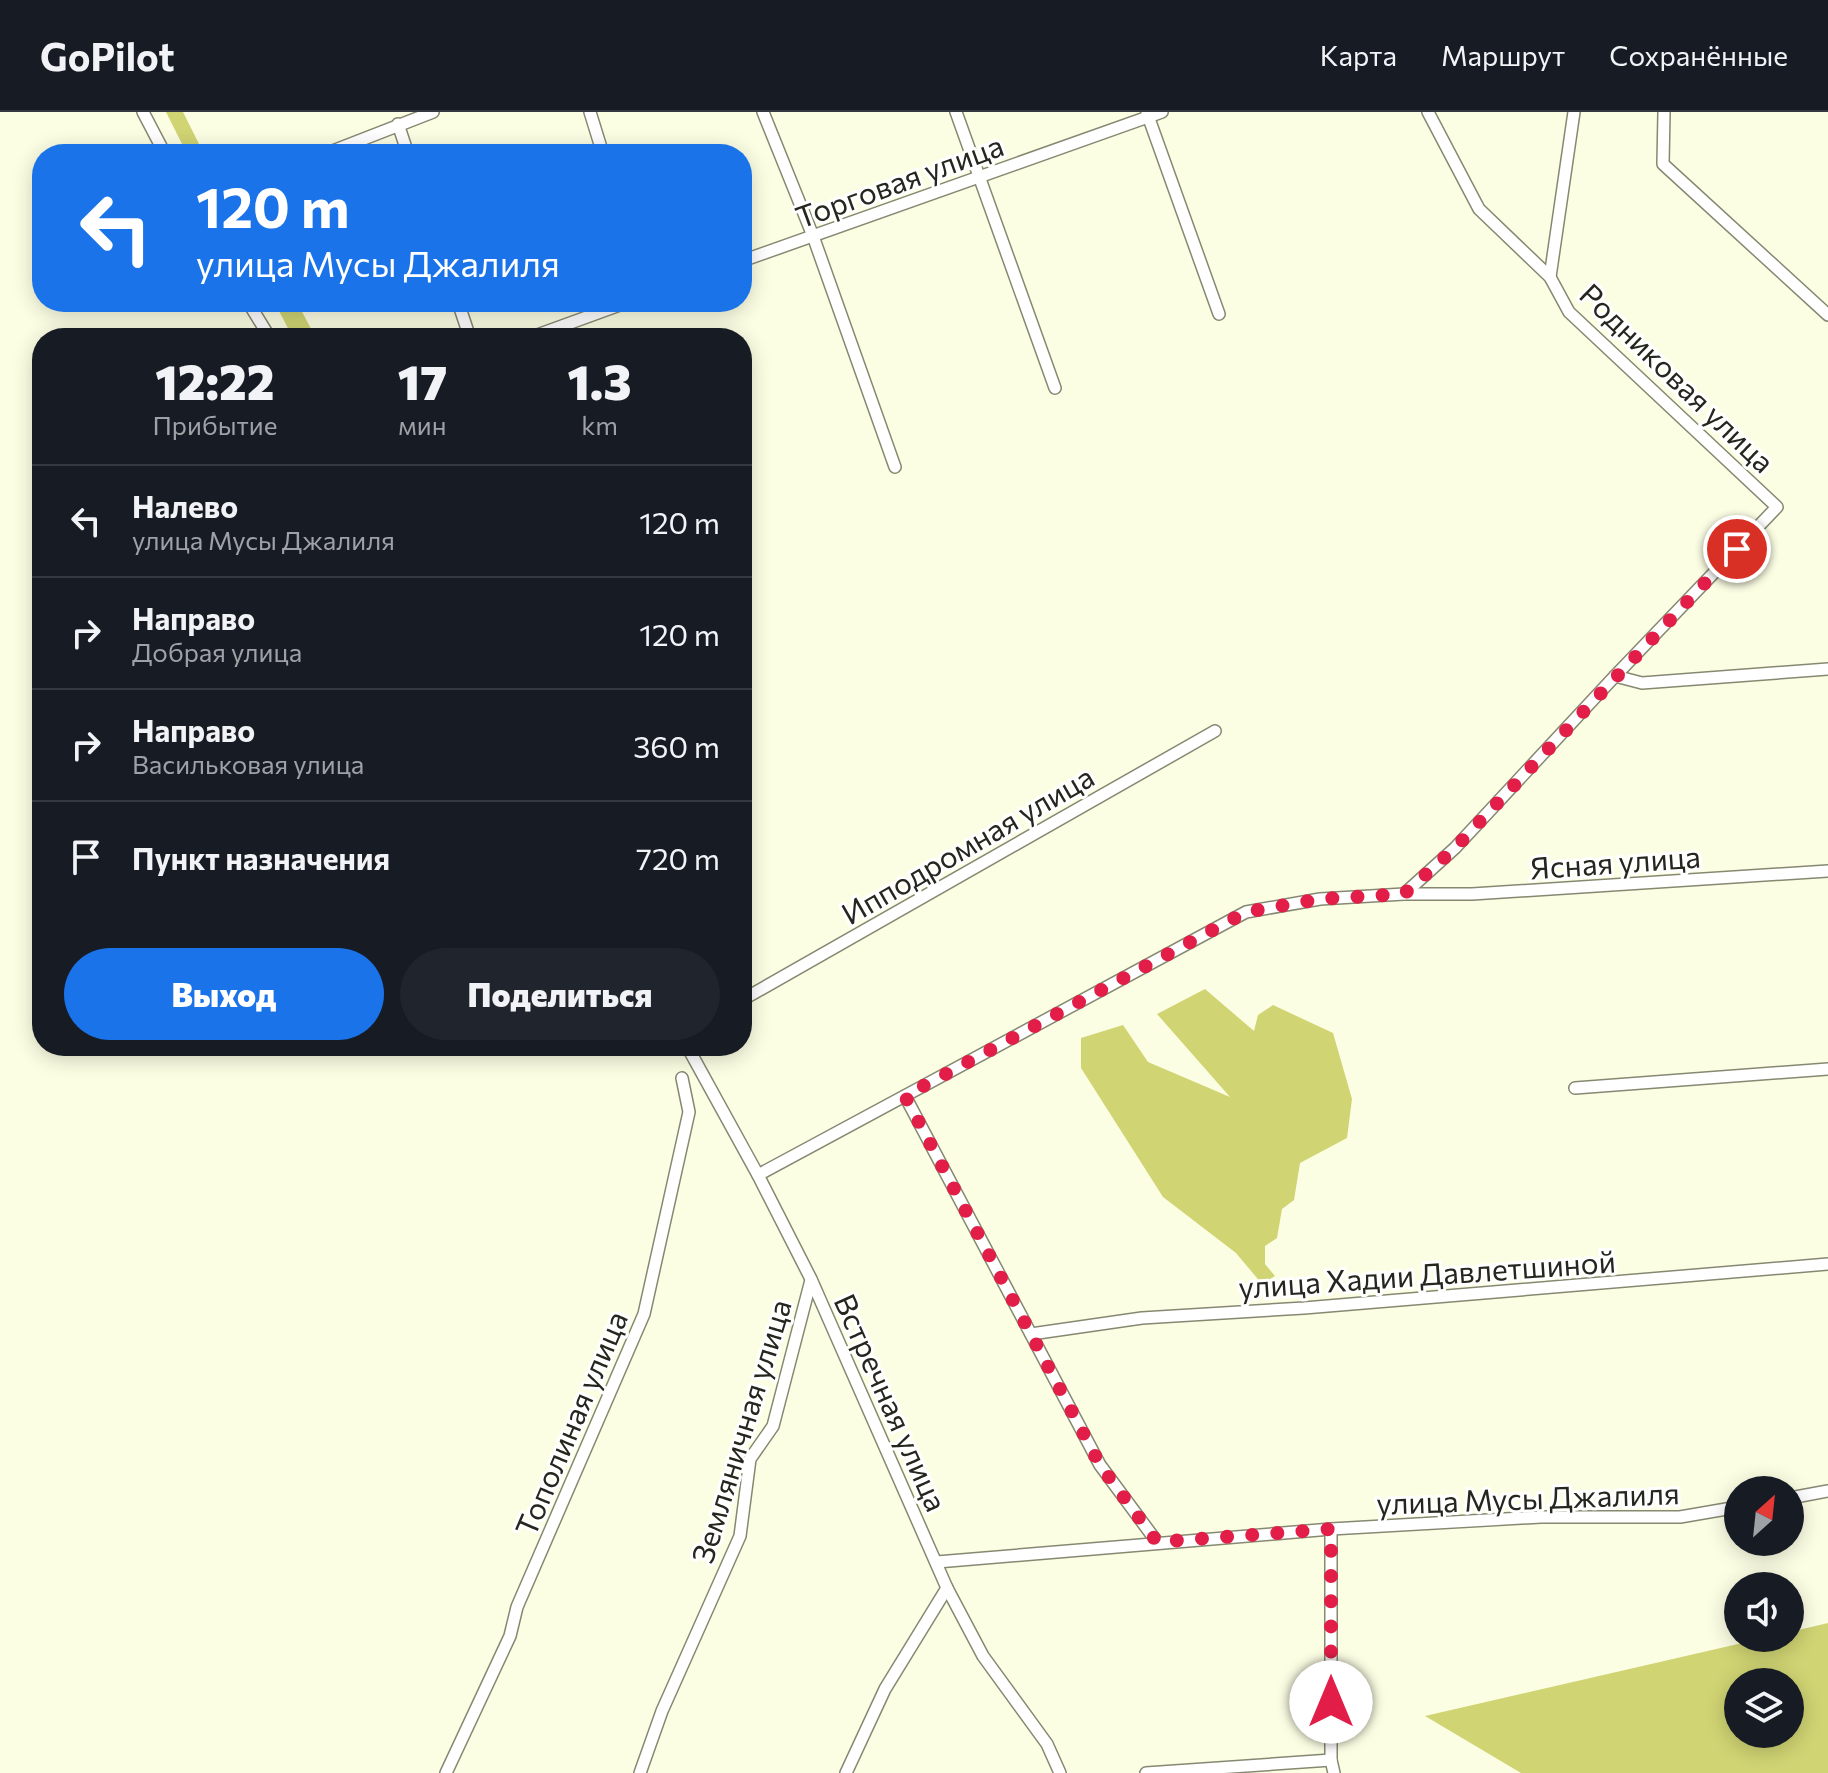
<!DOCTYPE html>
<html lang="ru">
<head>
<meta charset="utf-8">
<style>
  :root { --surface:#171b24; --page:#20242c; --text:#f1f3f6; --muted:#9ea1a6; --line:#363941; --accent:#1a73e8 }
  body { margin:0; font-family:Commissioner,sans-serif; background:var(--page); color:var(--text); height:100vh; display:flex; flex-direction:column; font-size:30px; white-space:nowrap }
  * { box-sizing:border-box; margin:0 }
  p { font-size:26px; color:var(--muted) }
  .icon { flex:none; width:44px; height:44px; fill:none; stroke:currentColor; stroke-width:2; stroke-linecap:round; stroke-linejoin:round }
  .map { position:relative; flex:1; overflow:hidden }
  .side { position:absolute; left:32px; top:216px; width:720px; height:728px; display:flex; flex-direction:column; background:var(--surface); border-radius:32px; box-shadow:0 4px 20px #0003 }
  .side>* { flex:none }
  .top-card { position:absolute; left:32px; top:32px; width:720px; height:168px; border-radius:32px; box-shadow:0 4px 20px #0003; background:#1a73e8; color:#fff; overflow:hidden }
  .needle { width:52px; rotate:27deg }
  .controls { position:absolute; left:1724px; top:1364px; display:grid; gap:16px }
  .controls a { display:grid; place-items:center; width:80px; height:80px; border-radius:50%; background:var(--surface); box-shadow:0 4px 20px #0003; font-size:40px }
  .pin { position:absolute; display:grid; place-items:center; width:68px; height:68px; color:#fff; margin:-34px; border:4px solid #fff; border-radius:50%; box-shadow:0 2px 8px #0007 }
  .me { position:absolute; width:88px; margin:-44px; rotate:0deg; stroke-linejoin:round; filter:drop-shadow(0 0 6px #0008) }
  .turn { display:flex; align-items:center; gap:28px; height:168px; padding:0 32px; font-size:36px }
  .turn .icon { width:104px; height:104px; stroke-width:2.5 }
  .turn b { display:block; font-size:56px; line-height:68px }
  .eta { display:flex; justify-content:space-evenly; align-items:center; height:136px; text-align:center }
  .eta b { font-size:48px; font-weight:800; line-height:56px }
  .cta { display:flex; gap:16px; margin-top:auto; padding:16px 32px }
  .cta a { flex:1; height:92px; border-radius:48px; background:var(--accent); color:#fff; font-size:32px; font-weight:800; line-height:92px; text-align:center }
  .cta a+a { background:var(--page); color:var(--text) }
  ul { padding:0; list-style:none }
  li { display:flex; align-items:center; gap:24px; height:112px; padding:0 32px; border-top:2px solid var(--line) }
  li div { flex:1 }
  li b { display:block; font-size:30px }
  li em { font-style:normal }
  header { display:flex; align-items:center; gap:48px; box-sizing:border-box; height:112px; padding:0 40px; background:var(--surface); border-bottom:2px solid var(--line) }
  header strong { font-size:38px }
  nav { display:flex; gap:44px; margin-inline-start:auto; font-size:28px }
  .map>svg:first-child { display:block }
</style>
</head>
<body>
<header>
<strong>GoPilot</strong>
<nav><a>Карта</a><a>Маршрут</a><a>Сохранённые</a></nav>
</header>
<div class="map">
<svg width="1828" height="1661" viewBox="0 0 1828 1661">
  <rect width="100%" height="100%" fill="#fcfee4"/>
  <g fill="#d0d473" fill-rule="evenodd">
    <path d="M166 0H183L204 42H187Z"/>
    <path d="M276 193 300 196 316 226H293Z"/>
    <path d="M1205 877 1254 919 1258 903 1273 893 1333 921 1352 987 1347 1026 1300 1051 1294 1088 1282 1097 1277 1126 1265 1134V1152L1275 1164 1262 1172 1236 1141 1163 1085 1081 956V926L1123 913 1148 950 1230 985 1157 902Z"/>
    <path d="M1828 1511V1661H1521L1425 1604 1764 1526H1790V1520ZM1738 1570H1790V1622H1738Z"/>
  </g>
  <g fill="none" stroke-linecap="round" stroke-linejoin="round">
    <g stroke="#868871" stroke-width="14">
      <g id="minor">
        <path d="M143 0 165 42"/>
        <path d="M590 0 603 42"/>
        <path d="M763 0 813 124 895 355"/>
        <path d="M956 0 1055 276"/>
        <path d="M1664 0 1663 52 1828 203"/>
        <path d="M1147 1 1219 202"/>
        <path d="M398 12 408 42"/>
        <path d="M325 42 433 0"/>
        <path d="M742 149 1162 0"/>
        <path d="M1550 165 1574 0"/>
        <path d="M248 190 270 226"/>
        <path d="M458 190 470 226"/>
        <path d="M529 226 628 190"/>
        <path d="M1615 564 1642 571 1828 557"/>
        <path d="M1404 782 1455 736 1615 564 1777 395 1569 200 1550 165 1479 97 1428 0"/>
        <path d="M742 888 1215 619"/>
        <path d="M687 934 758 1063 811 1167 947 1476 983 1544 1047 1632 1060 1661"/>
        <path d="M1575 976 1828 957"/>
        <path d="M905 984 1100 1353 1157 1430"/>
        <path d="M758 1063 1246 800 1320 787 1404 782H1472L1828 759"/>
        <path d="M1031 1222 1142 1206 1304 1196 1828 1152"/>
        <path d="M1790 1386 1828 1379"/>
        <path d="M1331 1417V1648L1334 1661"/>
        <path d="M937 1450 1331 1417 1541 1405H1680L1738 1395"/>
        <path d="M446 1661 510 1524 517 1495 644 1202 689 1000 682 966"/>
        <path d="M640 1661 662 1599 740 1424 750 1347 773 1314 811 1168"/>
        <path d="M846 1661 885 1577 947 1476"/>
        <path d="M1146 1661 1331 1648"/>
      </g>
    </g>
    <use href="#minor" stroke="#fff" stroke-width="11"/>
  </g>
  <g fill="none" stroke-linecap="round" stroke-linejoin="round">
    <path stroke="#e11d48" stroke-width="14" stroke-dasharray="0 25.2" d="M1331 1590V1417L1157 1430 1100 1353 905 984 1246 800 1320 787 1404 782 1455 736 1737 437"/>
  </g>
  <g text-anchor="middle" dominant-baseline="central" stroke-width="6" stroke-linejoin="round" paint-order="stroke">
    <g font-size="30" fill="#25261d" stroke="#fff">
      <text transform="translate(899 68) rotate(-20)">Торговая улица</text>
      <text transform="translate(1678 265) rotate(44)">Родниковая улица</text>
      <text transform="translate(967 732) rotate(-30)">Ипподромная улица</text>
      <text transform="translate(1615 749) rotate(-4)">Ясная улица</text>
      <text transform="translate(1427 1161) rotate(-4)">улица Хадии Давлетшиной</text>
      <text transform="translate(892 1290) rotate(66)">Встречная улица</text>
      <text transform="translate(570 1311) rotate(-67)">Тополиная улица</text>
      <text transform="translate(740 1319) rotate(-73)">Земляничная улица</text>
      <text transform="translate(1528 1385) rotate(-2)">улица Мусы Джалиля</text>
    </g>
  </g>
</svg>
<div class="controls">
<a><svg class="needle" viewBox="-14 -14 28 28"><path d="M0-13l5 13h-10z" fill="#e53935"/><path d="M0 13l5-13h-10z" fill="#9ea1a6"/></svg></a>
<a><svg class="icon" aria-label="sound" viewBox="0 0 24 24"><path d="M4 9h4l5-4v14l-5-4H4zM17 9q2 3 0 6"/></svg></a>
<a><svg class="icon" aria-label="layers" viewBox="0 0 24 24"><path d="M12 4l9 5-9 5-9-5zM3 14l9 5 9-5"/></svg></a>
</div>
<div class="pin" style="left:1737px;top:437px;background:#d93025"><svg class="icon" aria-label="arrive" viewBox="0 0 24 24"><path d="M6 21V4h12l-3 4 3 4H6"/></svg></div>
<svg class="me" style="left:1331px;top:1590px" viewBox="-20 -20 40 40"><circle r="19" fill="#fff"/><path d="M0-13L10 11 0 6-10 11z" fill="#e11d48"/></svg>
<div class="top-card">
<div class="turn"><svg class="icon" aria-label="left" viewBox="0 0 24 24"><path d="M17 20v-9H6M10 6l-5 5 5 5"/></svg><div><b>120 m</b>улица Мусы Джалиля</div></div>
</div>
<section class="side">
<div class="eta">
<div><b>12:22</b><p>Прибытие</p></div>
<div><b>17</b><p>мин</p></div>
<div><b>1.3</b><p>km</p></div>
</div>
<ul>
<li><svg class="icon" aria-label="left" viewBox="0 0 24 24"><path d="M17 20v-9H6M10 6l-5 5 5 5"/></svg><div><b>Налево</b><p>улица Мусы Джалиля</p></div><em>120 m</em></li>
<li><svg class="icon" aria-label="right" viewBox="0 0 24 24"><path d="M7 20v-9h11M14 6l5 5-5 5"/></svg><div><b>Направо</b><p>Добрая улица</p></div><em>120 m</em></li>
<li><svg class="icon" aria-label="right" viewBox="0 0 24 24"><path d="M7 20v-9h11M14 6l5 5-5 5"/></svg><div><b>Направо</b><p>Васильковая улица</p></div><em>360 m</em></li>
<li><svg class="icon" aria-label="arrive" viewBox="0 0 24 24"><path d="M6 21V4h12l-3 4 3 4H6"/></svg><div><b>Пункт назначения</b></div><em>720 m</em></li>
</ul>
<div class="cta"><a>Выход</a><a>Поделиться</a></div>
</section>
</div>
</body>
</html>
